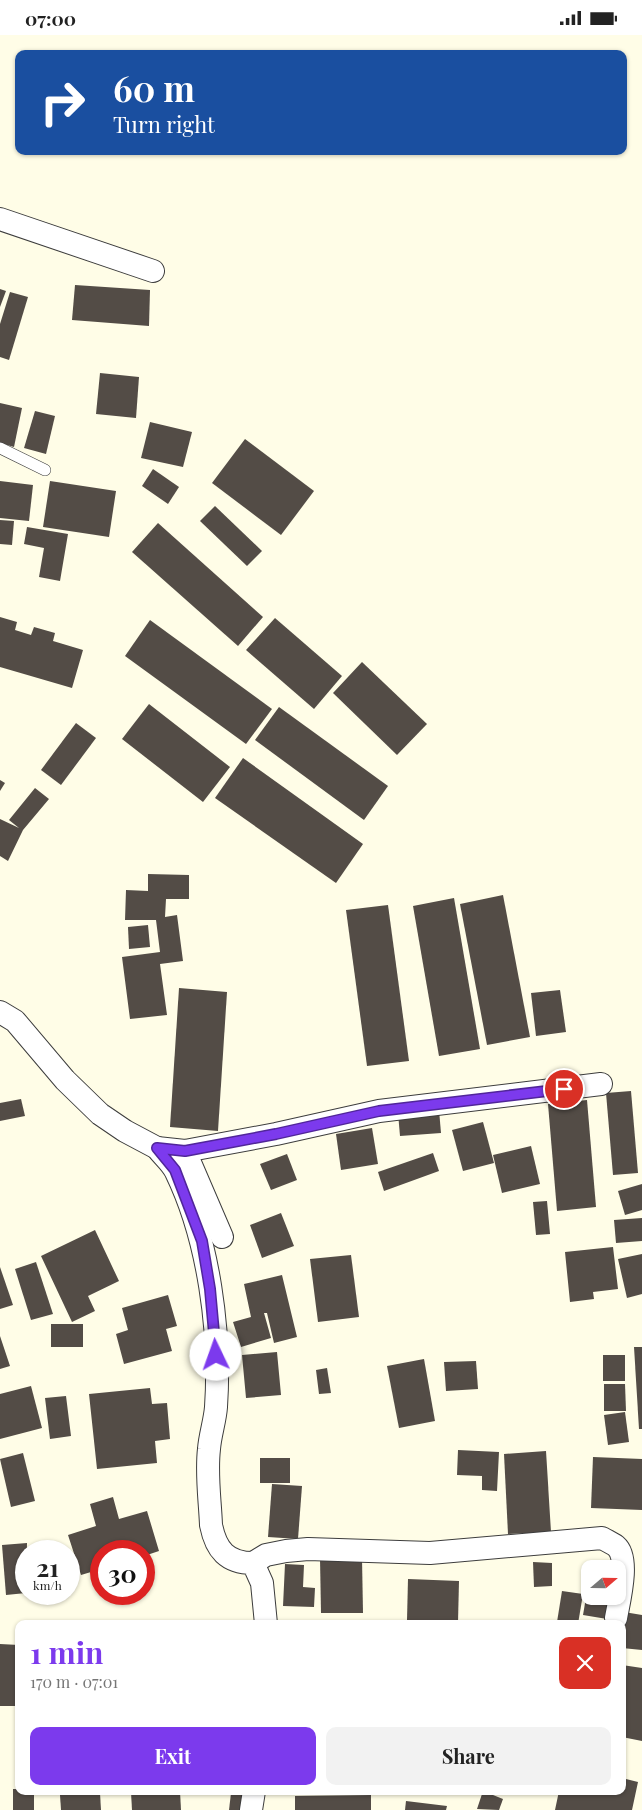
<!DOCTYPE html>
<html lang="en">
<head>
<meta charset="utf-8">
<style>
  :root { --surface:#fff; --page:#f2f2f2; --text:#222; --muted:#767676; --accent:#7c3aed }
  body { margin:0; font-family:"Playfair Display",serif; background:var(--page); color:var(--text); height:100vh; display:flex; flex-direction:column; font-size:19px; white-space:nowrap }
  * { box-sizing:border-box; margin:0 }
  p { font-size:16px; color:var(--muted) }
  .icon { flex:none; width:28px; height:28px; fill:none; stroke:currentColor; stroke-width:2; stroke-linecap:round; stroke-linejoin:round }
  .map { position:relative; flex:1; overflow:hidden }
  .details { position:absolute; left:15px; top:1585px; width:611px; height:175px; display:flex; flex-direction:column; background:var(--surface); border-radius:10px; box-shadow:0 1px 4px #0004 }
  .details>* { flex:none }
  .guide { position:absolute; left:15px; top:15px; width:612px; height:105px; border-radius:10px; box-shadow:0 1px 4px #0004; background:#1a4fa0; color:#fff; overflow:hidden }
  .needle { width:32px; rotate:70deg }
  .buttons { position:absolute; left:581px; top:1525px; display:grid; gap:10px }
  .buttons a { display:grid; place-items:center; width:45px; height:45px; border-radius:10px; background:var(--surface); box-shadow:0 1px 4px #0004; font-size:25px }
  .speed { position:absolute; left:15px; top:1505px; display:flex; gap:10px; font-size:25px; font-weight:700; text-align:center }
  .speed>* { display:grid; place-content:center; width:65px; height:65px; border-radius:50%; background:var(--surface); box-shadow:0 1px 4px #0004; line-height:1 }
  .speed small { font-size:12px; font-weight:400 }
  .speed .limit { border:8px solid #d22; background:#fff; color:#111 }
  .pin { position:absolute; display:grid; place-items:center; width:42px; height:42px; color:#fff; margin:-21px; border:2px solid #fff; border-radius:50%; box-shadow:0 1px 5px #0007 }
  .me { position:absolute; width:55px; margin:-28px; rotate:357deg; stroke-linejoin:round; filter:drop-shadow(0 0 4px #0008) }
  .turn { display:flex; align-items:center; gap:18px; height:105px; padding:0 15px; font-size:22px }
  .turn .icon { width:65px; height:65px; stroke-width:2.5 }
  .turn b { display:block; font-size:35px; line-height:42px }
  .round { display:grid; place-items:center; flex:none; width:52px; height:52px; border-radius:10px; background:var(--page) }
  .headline { display:flex; align-items:center; justify-content:space-between; height:85px; padding:0 15px }
  h1 { font-size:30px; font-weight:700; line-height:38px; color:var(--accent) }
  .primary-button { display:flex; gap:10px; margin-top:auto; padding:10px 15px }
  .primary-button a { flex:1; height:58px; border-radius:10px; background:var(--accent); color:#fff; font-size:20px; font-weight:700; line-height:58px; text-align:center }
  .primary-button a+a { background:var(--page); color:var(--text) }
  .status { display:flex; justify-content:space-between; align-items:center; height:35px; padding:0 25px; background:var(--surface); direction:ltr }
  .status svg { height:14px; fill:currentColor }
  .map>svg:first-child { display:block }
</style>
</head>
<body>
<div class="status"><b>07:00</b><svg viewBox="0 0 49 12"><path d="M0 12V9h3v3zM5 12V6h3v6zM10 12V3h3v9zM15 12V0h3v12zM26 1h20v11H26zM47 4h2v5h-2z"/></svg></div>
<div class="map">
<svg width="642" height="1775" viewBox="0 0 642 1775">
  <rect width="100%" height="100%" fill="#fffde7"/>
  <g fill="#534c46">
    <path d="M75 250 150 255 149 291 72 285Z"/>
    <path d="M0 254 6 256 0 272Z"/>
    <path d="M10 257 28 262 9 325 0 322V289Z"/>
    <path d="M100 338 139 342 136 383 96 379Z"/>
    <path d="M0 368 22 373 14 412 0 408Z"/>
    <path d="M35 376 55 381 46 419 24 413Z"/>
    <path d="M150 387 192 397 183 432 141 423Z"/>
    <path d="M245 404 314 456 281 500 212 448Z"/>
    <path d="M153 434 179 452 168 469 142 451Z"/>
    <path d="M0 446 33 450 29 486 0 483Z"/>
    <path d="M50 446 116 456 109 502 43 492Z"/>
    <path d="M215 471 262 516 247 531 200 486Z"/>
    <path d="M0 485 14 486 12 510 0 509Z"/>
    <path d="M158 488 263 582 238 611 132 517Z"/>
    <path d="M27 492 68 499 60 546 39 542 44 513 24 509Z"/>
    <path d="M0 582 17 587 15 595 31 600 34 592 55 598 53 606 83 615 72 653 0 632Z"/>
    <path d="M275 583 342 641 314 674 246 615Z"/>
    <path d="M150 585 272 674 246 709 125 621Z"/>
    <path d="M362 627 427 689 397 720 333 658Z"/>
    <path d="M149 669 230 732 203 767 122 704Z"/>
    <path d="M279 672 388 751 364 785 255 705Z"/>
    <path d="M76 688 96 703 61 750 41 735Z"/>
    <path d="M243 723 363 809 336 848 215 763Z"/>
    <path d="M0 745 5 748 0 756Z"/>
    <path d="M35 753 49 764 23 795 8 826 0 821V784L19 793 9 785Z"/>
    <path d="M148 839 189 840V864H166L165 882 177 880 183 926 160 929 167 980 130 984 122 922 160 917 156 885H125L126 855 148 856Z"/>
    <path d="M503 860 530 1002 487 1010 460 869Z"/>
    <path d="M454 863 480 1014 439 1021 413 871Z"/>
    <path d="M388 870 409 1026 367 1031 346 875Z"/>
    <path d="M148 890 150 912 129 914 128 892Z"/>
    <path d="M179 953 227 957 218 1096 170 1092Z"/>
    <path d="M560 955 566 997 536 1001 531 958Z"/>
    <path d="M631 1056 638 1138 613 1140 606 1058Z"/>
    <path d="M21 1064 25 1081 0 1086V1068Z"/>
    <path d="M587 1065 596 1172 557 1176 548 1069Z"/>
    <path d="M439 1075 441 1098 400 1101 398 1078Z"/>
    <path d="M483 1087 494 1128 463 1136 452 1095Z"/>
    <path d="M372 1093 378 1129 341 1135 336 1099Z"/>
    <path d="M531 1111 540 1149 502 1158 493 1120Z"/>
    <path d="M433 1118 439 1136 384 1156 378 1137Z"/>
    <path d="M287 1119 297 1145 271 1155 260 1129Z"/>
    <path d="M642 1149V1175L625 1180 618 1156Z"/>
    <path d="M547 1166 550 1199 536 1200 533 1167Z"/>
    <path d="M281 1178 294 1211 262 1223 250 1190Z"/>
    <path d="M642 1183V1206L616 1208 614 1185Z"/>
    <path d="M95 1195 119 1246 88 1261 95 1276 72 1287 41 1221Z"/>
    <path d="M613 1212 618 1254 593 1257 594 1264 570 1267 565 1217Z"/>
    <path d="M642 1219V1259L627 1263 618 1224Z"/>
    <path d="M351 1220 359 1282 318 1287 310 1224Z"/>
    <path d="M36 1227 53 1279 31 1285 15 1234Z"/>
    <path d="M0 1232 13 1270 0 1274Z"/>
    <path d="M282 1240 297 1302 274 1308 267 1278H264L271 1303 241 1312 233 1287 251 1282 244 1249Z"/>
    <path d="M168 1260 177 1291 166 1294 172 1316 124 1329 116 1299 128 1295 122 1273Z"/>
    <rect x="51" y="1289" width="32" height="23"/>
    <path d="M0 1301 10 1331 0 1334Z"/>
    <path d="M634 1312H642V1394H639Z"/>
    <path d="M277 1317 281 1360 246 1363 242 1320Z"/>
    <rect x="603" y="1320" width="22" height="26"/>
    <path d="M424 1324 435 1386 399 1393 387 1331Z"/>
    <path d="M476 1326 478 1354 446 1356 444 1327Z"/>
    <path d="M327 1333 331 1358 319 1359 316 1335Z"/>
    <path d="M604 1349H625L626 1376H604Z"/>
    <path d="M31 1351 42 1393 0 1404V1359Z"/>
    <path d="M150 1353 152 1369 167 1368 170 1404 155 1406 157 1428 97 1434 89 1359Z"/>
    <path d="M66 1361 71 1401 50 1404 45 1363Z"/>
    <path d="M625 1377 629 1407 608 1410 604 1380Z"/>
    <path d="M458 1415 499 1417 497 1456 482 1455V1441L457 1440Z"/>
    <path d="M546 1416 551 1497 508 1499 504 1419Z"/>
    <path d="M23 1418 35 1466 11 1472 0 1424Z"/>
    <path d="M593 1422 642 1424V1475L591 1473Z"/>
    <rect x="260" y="1423" width="30" height="25"/>
    <path d="M272 1449 302 1451 298 1504 268 1502Z"/>
    <path d="M113 1462 119 1484 147 1476 159 1516 144 1521V1516H101V1534L81 1540 68 1500 96 1491 90 1469Z"/>
    <path d="M27 1508 26 1558 6 1560 2 1510Z"/>
    <path d="M320 1523H362L363 1578H321Z"/>
    <path d="M533 1527 552 1528V1551L534 1552Z"/>
    <path d="M285 1529 304 1530 303 1552 315 1553 314 1572 283 1571Z"/>
    <path d="M408 1544 459 1546 458 1587 407 1585Z"/>
    <path d="M588 1551 590 1552V1561H618L613 1585 583 1580Z"/>
    <path d="M562 1556 583 1559 578 1589 557 1587Z"/>
    <path d="M624 1577 642 1580V1615L622 1613Z"/>
    <path d="M0 1609 19 1610V1671H0Z"/>
    <path d="M622 1630 642 1633V1706L622 1702Z"/>
    <path d="M622 1743 638 1747 632 1775H555L559 1756H622Z"/>
    <path d="M13 1754H19V1756H34V1775H13Z"/>
    <path d="M154 1756H180L181 1775H132L131 1757Z"/>
    <path d="M483 1756 503 1764 499 1775 477 1774Z"/>
    <path d="M100 1758 101 1775H61L60 1760Z"/>
    <path d="M231 1758 249 1760 248 1775H229Z"/>
    <path d="M371 1760V1775H295V1761Z"/>
    <path d="M406 1766 447 1771 446 1775H405Z"/>
  </g>
  <g fill="none" stroke-linecap="round" stroke-linejoin="round">
    <g stroke="#3d3d3d" stroke-width="12">
      <path id="service" d="M0 413 45 435"/>
    </g>
    <g stroke="#3d3d3d" stroke-width="24">
      <g id="minor">
        <path d="M0 184 153 236"/>
        <path d="M0 977 15 986 65 1045 100 1079 125 1096 157 1113 185 1116 276 1099 379 1076 601 1049"/>
        <path d="M157 1113C163 1121 172 1128 176 1137 209 1205 221 1297 216 1372 215 1386 210 1400 209 1414 206 1439 210 1465 211 1490 216 1515 227 1528 253 1528L262 1548 266 1589"/>
        <path d="M185 1116 222 1202"/>
        <path d="M253 1528 266 1520 286 1516 308 1514 430 1518 602 1503C607 1506 612 1508 616 1511 630 1523 619 1566 616 1583"/>
        <path d="M251 1775 254 1756"/>
      </g>
    </g>
    <use href="#service" stroke="#fff" stroke-width="11"/>
    <use href="#minor" stroke="#fff" stroke-width="22"/>
  </g>
  <g fill="none" stroke-linecap="round" stroke-linejoin="round">
    <g stroke="#51269a" stroke-width="12">
      <path id="route" d="M216 1320 210 1254 202 1206 175 1135 157 1113 185 1116 276 1099 379 1076 564 1054"/>
    </g>
    <use href="#route" stroke="#7c3aed" stroke-width="9"/>
  </g>
</svg>
<div class="buttons">
<a><svg class="needle" viewBox="-14 -14 28 28"><path d="M0-13l5 13h-10z" fill="#e53935"/><path d="M0 13l5-13h-10z" fill="#767676"/></svg></a>
</div>
<div class="speed"><div>21<small>km/h</small></div><div class="limit">30</div></div>
<div class="pin" style="left:564px;top:1054px;background:#d93025"><svg class="icon" aria-label="arrive" viewBox="0 0 24 24"><path d="M6 21V4h12l-3 4 3 4H6"/></svg></div>
<svg class="me" style="left:216px;top:1320px" viewBox="-20 -20 40 40"><circle r="19" fill="#fff"/><path d="M0-13L10 11 0 6-10 11z" fill="#7c3aed"/></svg>
<div class="guide">
<div class="turn"><svg class="icon" aria-label="right" viewBox="0 0 24 24"><path d="M7 20v-9h11M14 6l5 5-5 5"/></svg><div><b>60 m</b>Turn right</div></div>
</div>
<section class="details">
<div class="headline"><div><h1>1 min</h1><p>170 m · 07:01</p></div><a class="round" style="background:#d93025;color:#fff"><svg class="icon" aria-label="close" viewBox="0 0 24 24"><path d="M6 6l12 12M18 6L6 18"/></svg></a></div>
<div class="primary-button"><a>Exit</a><a>Share</a></div>
</section>
</div>
</body>
</html>
